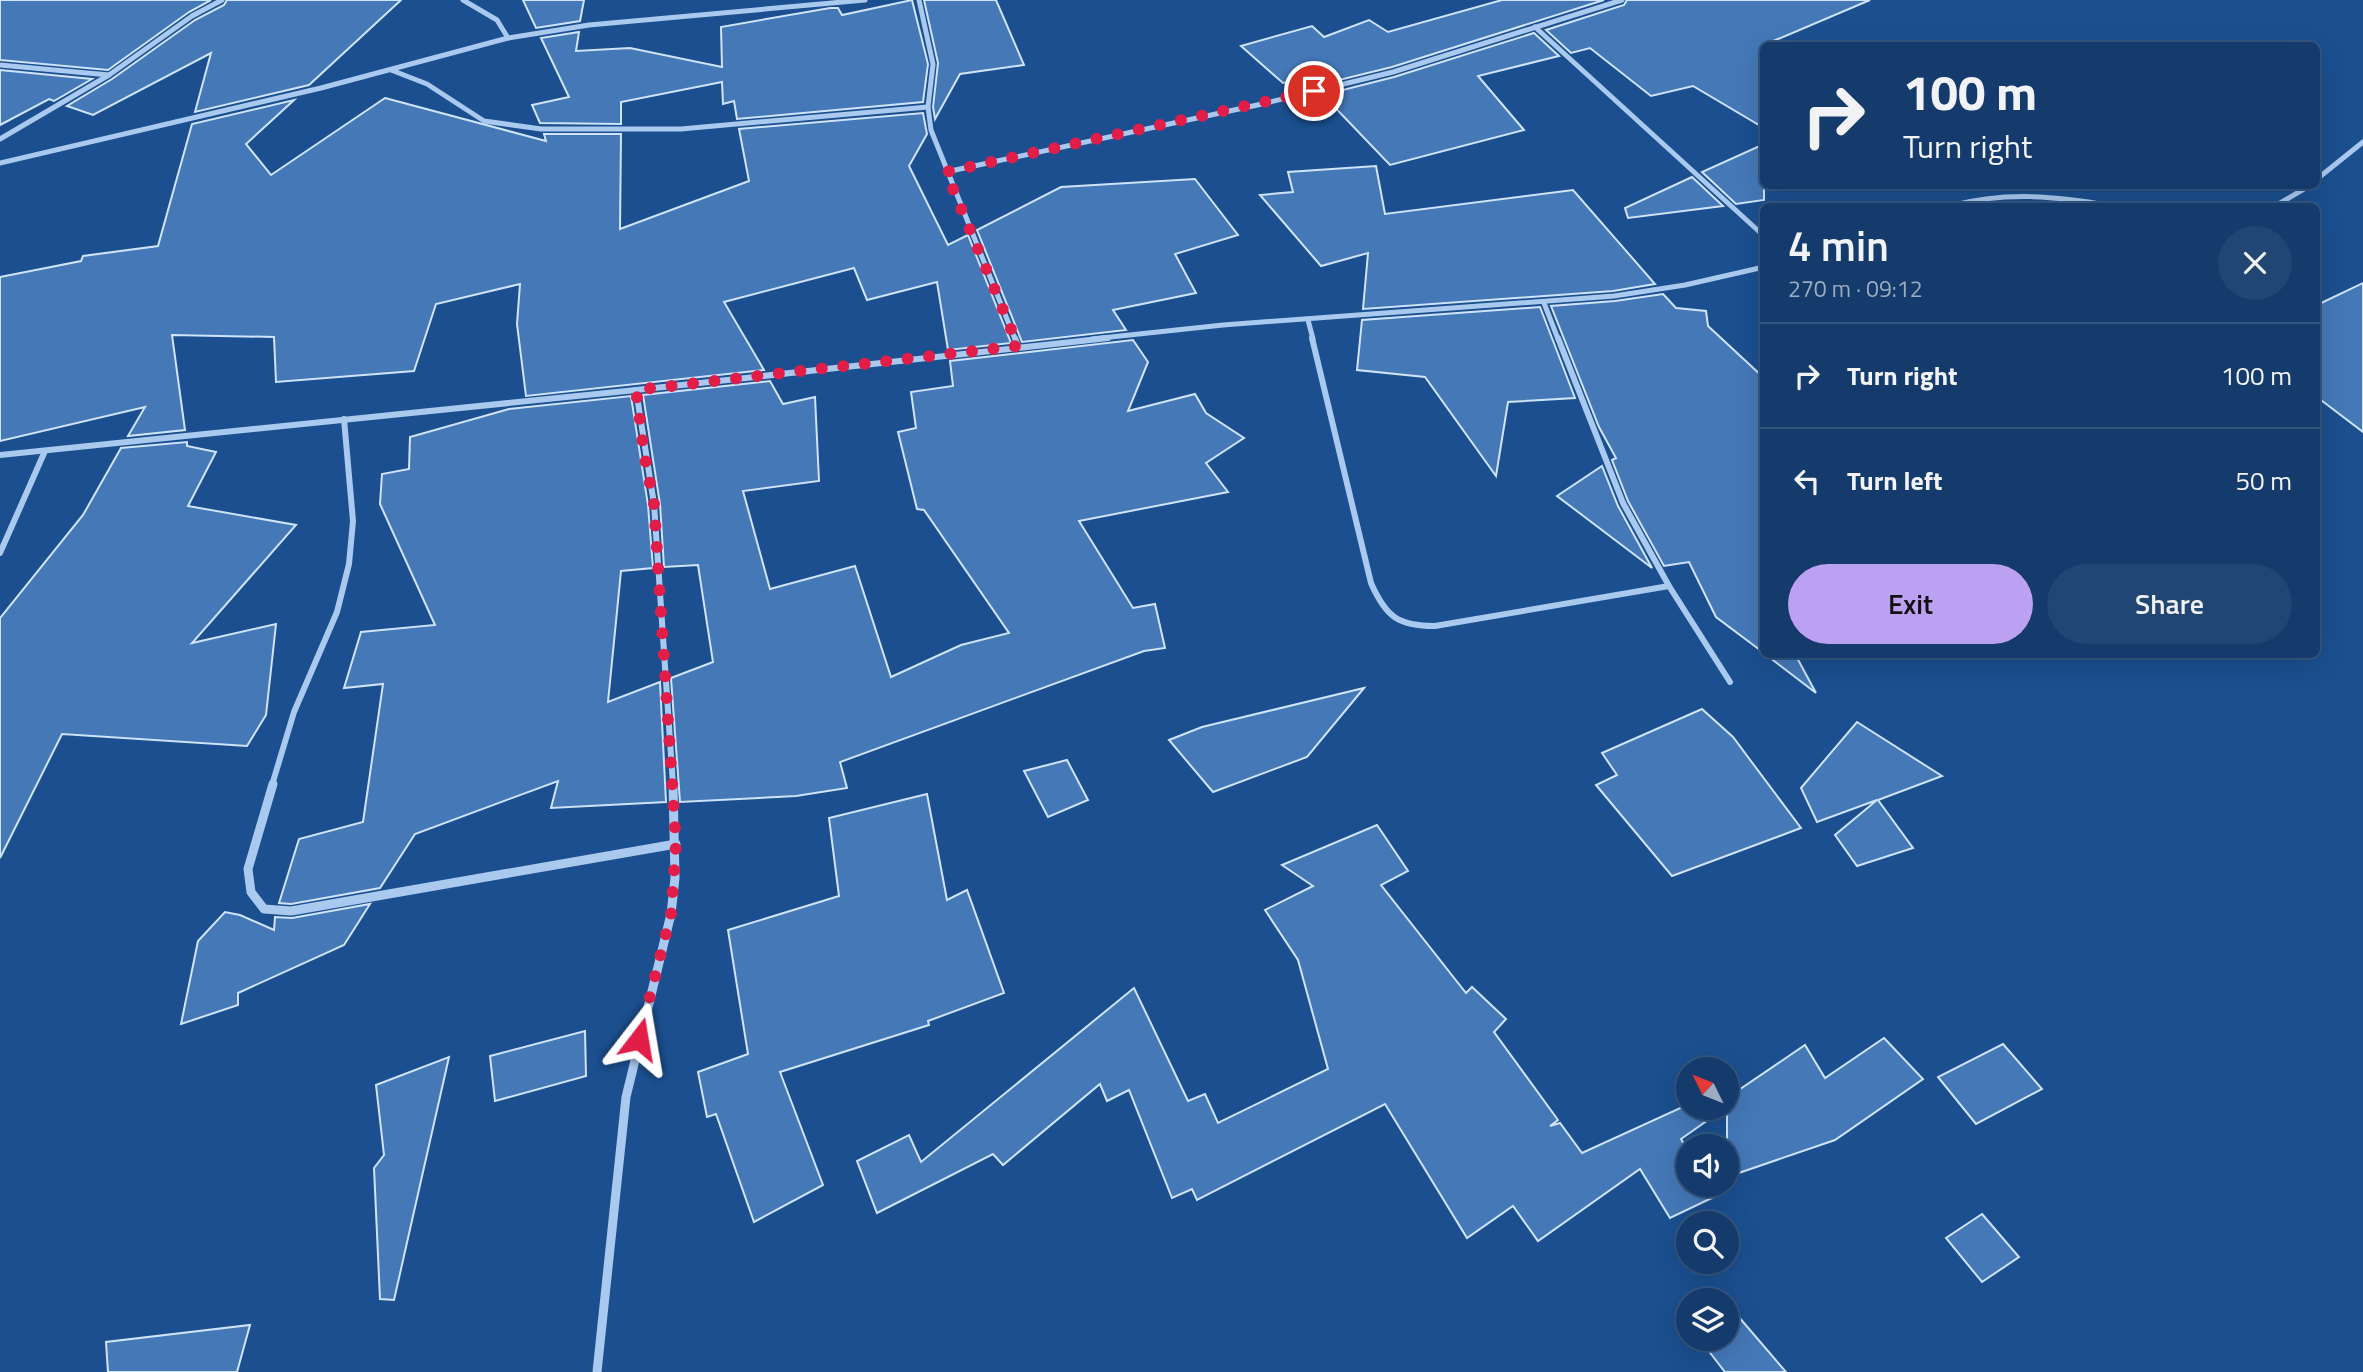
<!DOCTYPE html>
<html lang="en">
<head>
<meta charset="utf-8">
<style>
  :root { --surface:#143b6b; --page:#214673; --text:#f1f3f6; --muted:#9dadc1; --line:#33557e; --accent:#bca0f2 }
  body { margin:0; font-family:"Titillium Web",sans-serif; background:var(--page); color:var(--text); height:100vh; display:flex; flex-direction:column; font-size:26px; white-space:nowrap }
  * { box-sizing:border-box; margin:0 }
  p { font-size:23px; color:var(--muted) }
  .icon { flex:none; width:38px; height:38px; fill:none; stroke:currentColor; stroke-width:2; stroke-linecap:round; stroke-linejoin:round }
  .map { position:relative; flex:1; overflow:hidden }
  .sheet { position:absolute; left:1760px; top:203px; width:560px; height:455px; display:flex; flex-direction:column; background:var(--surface); border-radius:10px; box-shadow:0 7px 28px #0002,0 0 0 2px var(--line) }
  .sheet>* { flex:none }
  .top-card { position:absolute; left:1760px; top:42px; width:560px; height:147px; border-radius:10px; box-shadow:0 7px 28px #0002,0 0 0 2px var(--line); background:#143b6b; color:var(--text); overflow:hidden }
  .needle { width:46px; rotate:313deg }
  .fabs { position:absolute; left:1676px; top:1057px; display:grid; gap:14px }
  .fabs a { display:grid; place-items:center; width:63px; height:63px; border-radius:50%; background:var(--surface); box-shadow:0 7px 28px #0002,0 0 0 2px var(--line); font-size:35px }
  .pin { position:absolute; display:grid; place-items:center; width:60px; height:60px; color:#fff; margin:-30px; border:4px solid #fff; border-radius:50%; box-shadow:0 2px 7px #0007 }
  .me { position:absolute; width:77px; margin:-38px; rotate:14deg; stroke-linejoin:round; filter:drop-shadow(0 0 5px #0008) }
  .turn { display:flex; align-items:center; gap:24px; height:147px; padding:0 28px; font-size:32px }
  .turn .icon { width:91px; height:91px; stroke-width:2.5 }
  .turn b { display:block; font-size:49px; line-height:60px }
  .round { display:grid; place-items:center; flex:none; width:74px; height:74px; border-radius:37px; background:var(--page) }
  .head { display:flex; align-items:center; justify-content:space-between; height:119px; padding:0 28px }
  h1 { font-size:42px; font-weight:600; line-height:52px }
  .cta { display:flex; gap:14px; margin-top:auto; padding:14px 28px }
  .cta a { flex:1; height:80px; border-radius:42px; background:var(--accent); color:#111; font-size:28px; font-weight:600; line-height:80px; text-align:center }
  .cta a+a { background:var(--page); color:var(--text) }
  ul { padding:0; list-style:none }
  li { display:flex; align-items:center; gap:21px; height:105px; padding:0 28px; border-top:2px solid var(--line) }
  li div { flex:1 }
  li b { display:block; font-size:26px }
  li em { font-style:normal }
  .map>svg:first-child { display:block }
</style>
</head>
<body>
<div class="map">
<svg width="2363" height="1372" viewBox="0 0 2363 1372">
  <rect width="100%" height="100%" fill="#1b4f8f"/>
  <g fill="#4478b7" stroke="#cfe3fa" stroke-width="2">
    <path d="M0 0H211L189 12 108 70 0 60Z"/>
    <path d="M227 0H401L309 85 195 112 211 53 93 115 67 106 112 79 195 20 224 5Z"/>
    <path d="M523 0H584L580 21 536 28Z"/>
    <path d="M912 0 928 64 923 102 737 119 734 101 723 104 722 82 621 102V124L540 123 532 105 569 97 541 38 579 32 576 51 630 48 722 67 721 27 830 8H838L842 15Z"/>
    <path d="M924 0H996L1024 65 960 74 935 119 933 107 938 63Z"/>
    <path d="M1502 0H1604L1392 67 1315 86 1307 77 1283 83 1241 46 1312 26 1324 37 1369 20 1388 32Z"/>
    <path d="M1627 0H1870L1764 45V128L1693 86 1651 96 1590 48 1571 53 1546 30 1624 5Z"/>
    <path d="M1534 33 1559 56 1478 76 1524 130 1390 165 1323 95 1394 77Z"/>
    <path d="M0 70 92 79 54 101 49 99 0 125Z"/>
    <path d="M385 98 546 141 544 134H621L620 229 749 181 739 129 923 113 927 134 909 166 948 245 968 235 1011 343 948 350 937 282 867 300 854 268 724 302 764 370 526 396 517 324 520 284 436 304 414 371 276 382 274 337 172 335 185 430 128 436 145 407 0 441V277L81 261 83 256 158 246 192 124 294 100 246 144 271 175Z"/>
    <path d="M1764 144V200L1736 204 1702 172Z"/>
    <path d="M1376 166 1385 214 1573 190 1655 284 1613 291 1363 309 1368 253 1321 266 1260 195 1293 192 1288 172Z"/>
    <path d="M1692 177 1723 206 1628 218 1625 208Z"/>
    <path d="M1195 179 1238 235 1175 254 1196 293 1113 310 1126 330 1022 342 977 230 1061 187Z"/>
    <path d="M2363 283V432L2317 397V305Z"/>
    <path d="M1663 294 1676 308 1706 311 1708 326 1764 378V653L1716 617 1689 562 1664 566 1628 501 1612 460 1616 458 1599 427 1551 306 1615 301Z"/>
    <path d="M1540 307 1575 398 1508 402 1496 476 1425 377 1357 370 1362 320Z"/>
    <path d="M1133 340 1148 362 1128 411 1195 394 1206 413 1244 438 1206 463 1228 492 1079 521 1133 608 1155 604 1165 648 1144 651 840 762 847 788 796 796 680 802 671 678 713 662 698 565 664 567 660 504 643 395 770 381 783 404 815 397 819 481 743 491 770 589 855 566 891 677 961 645 1009 633 924 510 917 509 898 432 916 428 911 392 953 386 950 361Z"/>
    <path d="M631 396 648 505 653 568 621 571 608 702 660 682 666 802 551 808 558 781 415 834 380 888 291 904 279 903 299 839 363 822 383 684 344 688 361 632 435 625 380 504 382 474 409 469 410 437 509 409Z"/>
    <path d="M187 442V446L216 452 188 506 296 525 192 643 276 624 266 715 247 746 62 734 0 858V618L83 515 121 448Z"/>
    <path d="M1602 466 1618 506 1652 568 1557 496Z"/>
    <path d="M1765 654H1795L1816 693Z"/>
    <path d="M1364 688 1307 757 1213 792 1169 740 1202 727Z"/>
    <path d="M1702 709 1733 737 1801 828 1672 876 1596 785 1617 775 1602 753Z"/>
    <path d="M1857 722 1942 776 1878 800 1913 848 1857 866 1835 835 1877 800 1817 822 1801 788Z"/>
    <path d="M1067 760 1088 800 1048 817 1024 771Z"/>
    <path d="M927 794 947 900 967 890 1004 993 928 1021 929 1025 780 1072 823 1185 754 1222 716 1114 707 1117 698 1072 748 1054 728 930 839 896 829 818Z"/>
    <path d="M1377 825 1408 871 1381 885 1466 993 1472 987 1506 1019 1494 1032 1558 1120 1550 1126 1560 1123 1582 1153 1689 1104V1108H1700L1708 1120 1681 1139 1689 1152V1185H1709L1716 1196 1670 1218 1640 1169 1538 1241 1513 1206 1467 1238 1385 1104 1197 1200 1192 1189 1172 1198 1129 1090 1107 1101 1100 1084 1003 1165 993 1154 877 1213 857 1161 909 1135 921 1162 1134 988 1188 1101 1205 1094 1218 1123 1328 1069 1298 960 1265 910 1313 886 1282 865Z"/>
    <path d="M370 904 344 945 238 993V1005L181 1024 198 941 225 912 240 915 274 930 275 917 292 918Z"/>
    <path d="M585 1031 586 1076 495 1101 490 1056Z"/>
    <path d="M1884 1038 1923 1079 1835 1140 1727 1177V1098L1805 1045 1825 1078Z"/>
    <path d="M2003 1044 2042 1089 1976 1124 1938 1077Z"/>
    <path d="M449 1057 394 1300 380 1299 374 1168 384 1155 376 1085Z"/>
    <path d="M1982 1214 2019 1257 1982 1282 1946 1238Z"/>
    <path d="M1738 1316 1786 1372H1725L1704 1345 1711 1339H1727V1325Z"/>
    <path d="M250 1325 237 1372H108L106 1342Z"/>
  </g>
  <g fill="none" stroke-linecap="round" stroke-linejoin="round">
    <g stroke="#a9c9ee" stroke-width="5">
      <path d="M463 0 497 20 508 38"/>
      <path d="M919 0 933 64 928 107 931 130 1015 339"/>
      <path d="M1535 27 1764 236"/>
      <path d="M0 65 109 75"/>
      <path d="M391 70 427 84 484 121 541 129H681L928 107"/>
      <path d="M0 139 109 75 192 16 222 0"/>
      <path d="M0 163 321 88 508 38 589 25 865 0"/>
      <path d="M946 172 1262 104 1393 72 1622 0"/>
      <path d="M2317 179 2363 142"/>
      <path d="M1950 206C2006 191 2057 196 2113 206"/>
      <path d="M2275 206 2309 186"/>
      <path d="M1544 303 1558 339"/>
      <path d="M1308 320 1313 339"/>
      <path d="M1092 339 1223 325 1614 296 1685 285 1764 267"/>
    </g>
    <g stroke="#a9c9ee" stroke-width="6">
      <path d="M1015 338 1018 346"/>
      <path d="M1312 338 1371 583C1386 617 1398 626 1435 626L1669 586"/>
      <path d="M1558 338 1623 503 1669 586 1730 682"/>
      <path d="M636 390 654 504 673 785"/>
      <path d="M0 455 636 390 1108 338"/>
      <path d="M0 553 45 451"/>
      <path d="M272 785 294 712 337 612 349 564 353 521 344 419"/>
    </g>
    <g stroke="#a9c9ee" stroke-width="9">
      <path d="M273 784 248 869 251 892 264 909 291 911 676 844"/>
      <path d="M597 1372 626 1097 671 914 675 878 673 784"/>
    </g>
  </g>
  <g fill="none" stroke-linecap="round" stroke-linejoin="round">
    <path stroke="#e11d48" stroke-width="12" stroke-dasharray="0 21.6" d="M639 1039 671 914 676 844 654 504 644 453 636 390 1018 346 946 172 1314 91"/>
  </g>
</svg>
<div class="fabs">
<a><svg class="needle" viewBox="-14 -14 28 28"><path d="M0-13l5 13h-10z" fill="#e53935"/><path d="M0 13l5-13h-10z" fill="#9dadc1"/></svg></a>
<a><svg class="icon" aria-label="sound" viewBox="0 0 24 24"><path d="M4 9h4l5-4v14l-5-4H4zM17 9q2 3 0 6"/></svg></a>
<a><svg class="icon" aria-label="search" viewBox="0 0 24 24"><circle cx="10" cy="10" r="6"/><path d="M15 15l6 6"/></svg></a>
<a><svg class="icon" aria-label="layers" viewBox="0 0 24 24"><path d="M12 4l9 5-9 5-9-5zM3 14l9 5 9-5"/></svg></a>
</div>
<div class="pin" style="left:1314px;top:91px;background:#d93025"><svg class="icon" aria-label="arrive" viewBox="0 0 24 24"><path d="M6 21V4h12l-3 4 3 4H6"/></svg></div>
<svg class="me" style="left:639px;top:1039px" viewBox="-20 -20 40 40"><path d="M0-17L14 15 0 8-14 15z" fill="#e11d48" stroke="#fff" stroke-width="4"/></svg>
<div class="top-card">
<div class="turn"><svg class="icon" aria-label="right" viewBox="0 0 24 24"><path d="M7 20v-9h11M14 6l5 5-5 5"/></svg><div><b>100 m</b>Turn right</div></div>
</div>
<section class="sheet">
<div class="head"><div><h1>4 min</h1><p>270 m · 09:12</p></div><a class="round"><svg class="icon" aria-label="close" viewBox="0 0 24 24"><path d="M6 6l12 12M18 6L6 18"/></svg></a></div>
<ul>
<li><svg class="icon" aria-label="right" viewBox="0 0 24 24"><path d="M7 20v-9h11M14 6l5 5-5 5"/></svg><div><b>Turn right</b></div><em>100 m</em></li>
<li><svg class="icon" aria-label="left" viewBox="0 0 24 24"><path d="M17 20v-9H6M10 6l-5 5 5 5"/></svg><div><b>Turn left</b></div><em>50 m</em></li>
</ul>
<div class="cta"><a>Exit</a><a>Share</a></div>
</section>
</div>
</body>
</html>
